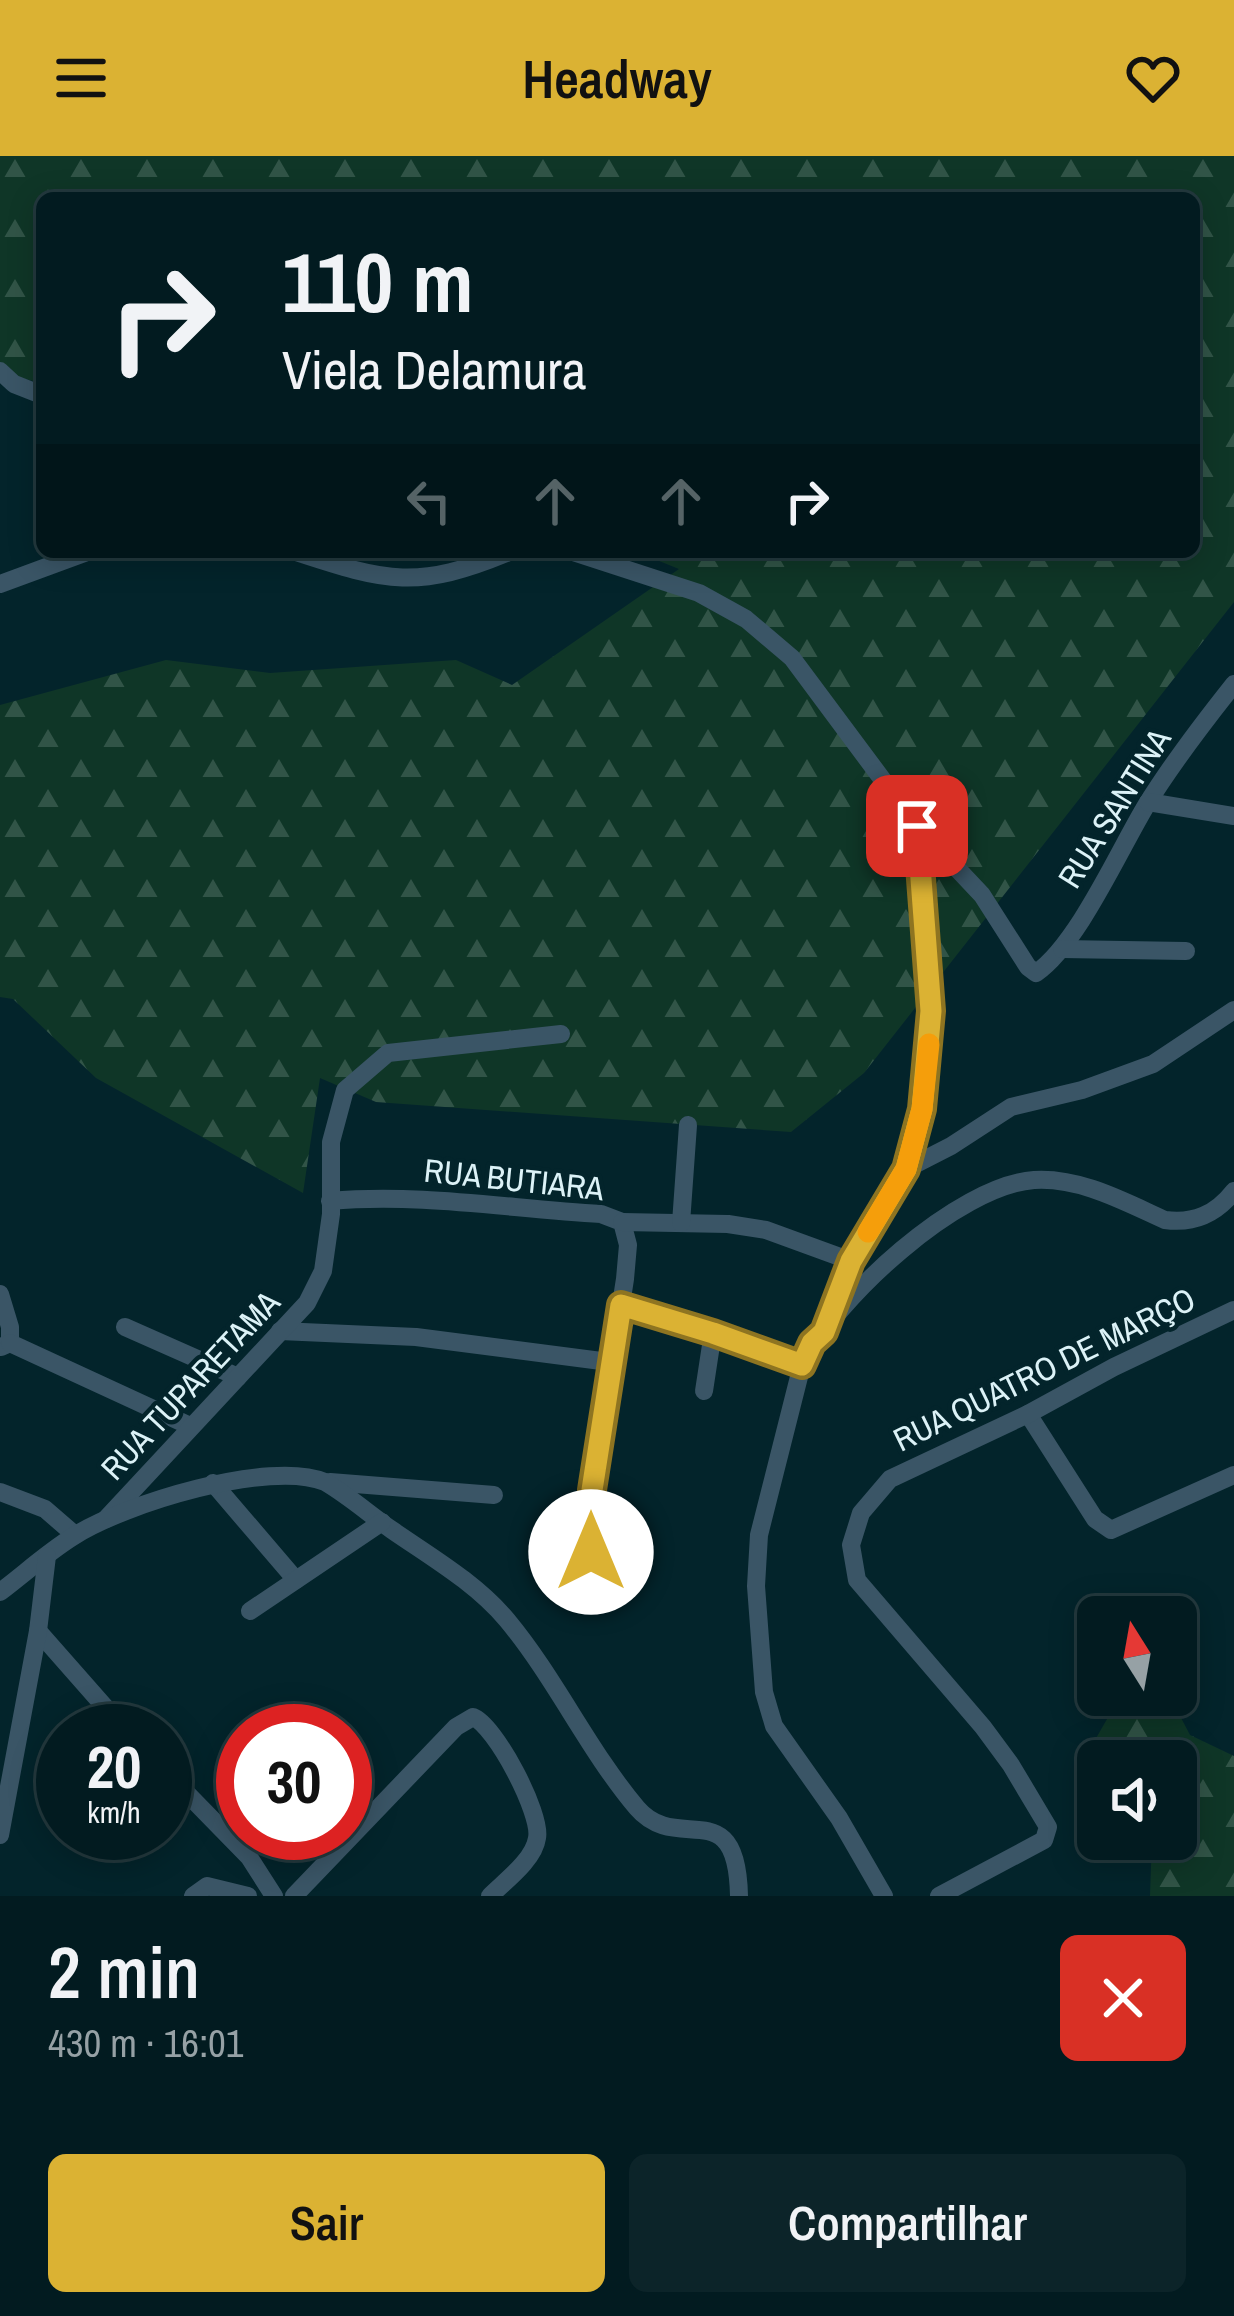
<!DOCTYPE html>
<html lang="pt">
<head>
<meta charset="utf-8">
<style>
  :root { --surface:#021b20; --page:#0c2429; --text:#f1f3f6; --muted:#96a1a5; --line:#23393e; --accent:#dbb233 }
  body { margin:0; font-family:"Archivo Narrow",sans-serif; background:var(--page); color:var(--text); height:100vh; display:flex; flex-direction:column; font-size:45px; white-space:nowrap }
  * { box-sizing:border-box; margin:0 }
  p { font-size:39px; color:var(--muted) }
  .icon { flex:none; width:66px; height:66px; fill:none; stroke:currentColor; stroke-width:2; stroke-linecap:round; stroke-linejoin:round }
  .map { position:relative; height:1740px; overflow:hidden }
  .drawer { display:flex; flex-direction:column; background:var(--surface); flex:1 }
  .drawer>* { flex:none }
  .guide { position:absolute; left:36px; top:36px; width:1164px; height:366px; border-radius:18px; box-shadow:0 6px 30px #0003,0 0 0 3px var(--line); background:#021b20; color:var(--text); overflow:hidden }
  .needle { width:78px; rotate:349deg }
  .buttons { position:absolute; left:1077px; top:1440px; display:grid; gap:24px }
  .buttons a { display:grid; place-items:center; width:120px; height:120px; border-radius:18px; background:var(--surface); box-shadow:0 6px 30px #0003,0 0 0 3px var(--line); font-size:60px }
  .speed { position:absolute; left:36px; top:1548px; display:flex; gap:24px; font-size:60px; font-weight:700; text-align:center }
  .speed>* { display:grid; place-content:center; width:156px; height:156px; border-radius:50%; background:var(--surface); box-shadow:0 6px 30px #0003,0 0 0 3px var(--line); line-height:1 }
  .speed small { font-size:30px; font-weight:400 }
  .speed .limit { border:18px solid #d22; background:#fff; color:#111 }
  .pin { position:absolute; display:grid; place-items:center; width:102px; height:102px; color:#fff; margin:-51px; border-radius:24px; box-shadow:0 6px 18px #0006 }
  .me { position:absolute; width:132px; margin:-66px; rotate:0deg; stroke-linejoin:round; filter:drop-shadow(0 0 9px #0008) }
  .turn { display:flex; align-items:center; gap:42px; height:252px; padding:0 48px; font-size:54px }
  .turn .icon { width:156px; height:156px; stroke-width:2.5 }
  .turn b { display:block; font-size:84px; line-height:102px }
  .lanes { display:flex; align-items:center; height:114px; padding:0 48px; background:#0003; justify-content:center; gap:60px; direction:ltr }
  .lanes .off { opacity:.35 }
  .round { display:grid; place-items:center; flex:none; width:126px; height:126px; border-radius:18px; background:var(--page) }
  .headline { display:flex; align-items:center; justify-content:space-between; height:204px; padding:0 48px }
  h1 { font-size:72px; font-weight:600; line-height:90px }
  .primary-button { display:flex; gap:24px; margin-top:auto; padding:24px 48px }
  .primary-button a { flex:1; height:138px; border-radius:18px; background:var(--accent); color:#111; font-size:48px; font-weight:600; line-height:138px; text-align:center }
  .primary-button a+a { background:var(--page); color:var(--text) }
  header { display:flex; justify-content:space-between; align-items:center; height:156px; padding:0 48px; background:var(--accent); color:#111; font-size:54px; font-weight:600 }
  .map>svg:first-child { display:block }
</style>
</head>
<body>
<header><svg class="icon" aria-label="menu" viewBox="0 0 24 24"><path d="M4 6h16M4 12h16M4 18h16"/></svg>Headway<svg class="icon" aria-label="heart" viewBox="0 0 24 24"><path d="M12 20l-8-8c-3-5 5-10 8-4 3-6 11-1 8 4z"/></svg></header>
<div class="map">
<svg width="1234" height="1740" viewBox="0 0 1234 1740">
  <defs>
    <pattern id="forest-firs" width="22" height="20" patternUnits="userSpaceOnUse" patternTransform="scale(3)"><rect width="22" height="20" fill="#0f3627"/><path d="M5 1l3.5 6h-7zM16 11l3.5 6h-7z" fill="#315447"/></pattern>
  </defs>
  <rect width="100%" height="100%" fill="#03242b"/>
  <g fill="url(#forest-firs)">
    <path d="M0 0H1234V446L864 917 791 976 376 946 320 922 303 1037 96 922 13 843 0 841V549L166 504 270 517 456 504 512 529 679 413 637 396H1194V42H42V227L0 217Z"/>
    <path d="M1121 1539H1169L1190 1579 1234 1600V1740H1150L1152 1683H1176V1605H1098V1619L1084 1603Z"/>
  </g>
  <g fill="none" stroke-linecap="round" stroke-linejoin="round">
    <g stroke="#3a5566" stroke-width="18">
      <path d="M0 215 14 228 42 239"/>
      <path d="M296 396C387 426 418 434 509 396"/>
      <path d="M573 396 699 437 746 463 792 502 917 670 982 739 1028 811 1036 817C1078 788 1119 694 1147 648 1173 606 1203 567 1234 528"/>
      <path d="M0 428 87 396"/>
      <path d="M1148 646 1234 660"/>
      <path d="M1062 793 1186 795"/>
      <path d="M906 1013 951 990 1011 951 1082 934 1153 908 1234 854"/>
      <path d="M330 1045C421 1037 510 1053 601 1058L622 1066 628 1089 625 1123 592 1334 595 1435"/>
      <path d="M622 1066 728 1068 766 1074 851 1105"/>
      <path d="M681 1067 688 969"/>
      <path d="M0 1138 10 1171V1187L1 1191"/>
      <path d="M621 1149 713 1176 802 1209"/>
      <path d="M827 1166 851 1105 906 1013 922 953 931 855 917 670"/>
      <path d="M125 1171 238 1221"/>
      <path d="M280 1175 416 1181 609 1206"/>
      <path d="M10 1187 190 1270"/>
      <path d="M704 1235 713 1176"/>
      <path d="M1028 1258 1095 1363 1111 1374 1234 1319"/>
      <path d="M330 1326 494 1339"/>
      <path d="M213 1327 296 1424"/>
      <path d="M0 1336 45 1353 75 1379"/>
      <path d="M106 1363 307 1147 323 1115 331 1058V986L345 934 388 897 561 878"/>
      <path d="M0 1436C24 1418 48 1396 74 1380 124 1348 270 1303 325 1326 349 1340 369 1358 392 1374 431 1401 476 1427 507 1464 556 1523 588 1594 637 1652 678 1700 737 1634 739 1740"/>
      <path d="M250 1455 382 1366"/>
      <path d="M38 1475 126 1575"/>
      <path d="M165 1615 249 1701 274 1740"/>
      <path d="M0 1679 38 1475 47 1400"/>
      <path d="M193 1740 207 1730 248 1740"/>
      <path d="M294 1740 456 1571 473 1561C495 1569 542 1658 537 1682 534 1704 505 1725 490 1740"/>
      <path d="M884 1740 839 1662 774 1570 764 1536 756 1430 759 1379 802 1209C835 1143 957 1030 1034 1024 1080 1021 1125 1046 1165 1064 1194 1068 1216 1058 1234 1035"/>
      <path d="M939 1740 1044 1684 1048 1671 1011 1609 983 1571 857 1424 851 1389 861 1357 890 1323 1028 1258 1114 1211 1234 1154"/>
    </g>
  </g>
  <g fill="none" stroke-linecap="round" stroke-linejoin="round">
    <g stroke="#8e7421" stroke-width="30">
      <path id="route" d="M591 1396 592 1334 621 1149 713 1177 802 1209 812 1187 824 1176 851 1105 906 1013 922 953 931 855 917 670"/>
    </g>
    <use href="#route" stroke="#dbb233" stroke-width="21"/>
    <path stroke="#f59e0b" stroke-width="21" d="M868 1076 906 1013 922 953 929 888"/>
  </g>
  <g text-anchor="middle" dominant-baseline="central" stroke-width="9" stroke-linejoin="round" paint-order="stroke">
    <g font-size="33" fill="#dcf2f7" stroke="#03242b">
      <text transform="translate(1114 652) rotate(-58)">RUA SANTINA</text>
      <text transform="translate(514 1023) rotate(6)">RUA BUTIARA</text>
      <text transform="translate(1044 1213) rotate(-26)">RUA QUATRO DE MARÇO</text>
      <text transform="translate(190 1229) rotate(-47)">RUA TUPARETAMA</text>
    </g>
  </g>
</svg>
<div class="buttons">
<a><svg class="needle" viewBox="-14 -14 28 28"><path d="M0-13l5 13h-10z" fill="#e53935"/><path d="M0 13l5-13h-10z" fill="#96a1a5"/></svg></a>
<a><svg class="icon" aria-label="sound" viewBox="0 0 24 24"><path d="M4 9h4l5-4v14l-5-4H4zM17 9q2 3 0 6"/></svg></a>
</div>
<div class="speed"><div>20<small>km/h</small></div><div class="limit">30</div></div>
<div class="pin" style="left:917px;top:670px;background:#d93025"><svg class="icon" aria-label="arrive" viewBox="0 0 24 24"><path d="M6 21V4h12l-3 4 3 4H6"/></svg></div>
<svg class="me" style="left:591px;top:1396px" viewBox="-20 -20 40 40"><circle r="19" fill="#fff"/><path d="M0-13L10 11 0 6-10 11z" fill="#dbb233"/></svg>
<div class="guide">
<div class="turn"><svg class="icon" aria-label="right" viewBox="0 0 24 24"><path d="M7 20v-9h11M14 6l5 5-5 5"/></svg><div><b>110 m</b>Viela Delamura</div></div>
<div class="lanes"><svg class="icon off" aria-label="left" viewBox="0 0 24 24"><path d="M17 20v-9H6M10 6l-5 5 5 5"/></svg><svg class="icon off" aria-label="ahead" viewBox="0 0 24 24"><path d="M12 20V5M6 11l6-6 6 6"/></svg><svg class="icon off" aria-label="ahead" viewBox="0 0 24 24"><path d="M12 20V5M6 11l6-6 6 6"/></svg><svg class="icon" aria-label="right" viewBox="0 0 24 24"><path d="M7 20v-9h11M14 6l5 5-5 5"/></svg></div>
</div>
</div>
<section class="drawer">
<div class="headline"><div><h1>2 min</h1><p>430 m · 16:01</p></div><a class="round" style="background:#d93025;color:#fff"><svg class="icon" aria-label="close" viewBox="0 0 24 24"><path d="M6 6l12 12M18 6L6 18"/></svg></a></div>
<div class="primary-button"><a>Sair</a><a>Compartilhar</a></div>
</section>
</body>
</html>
